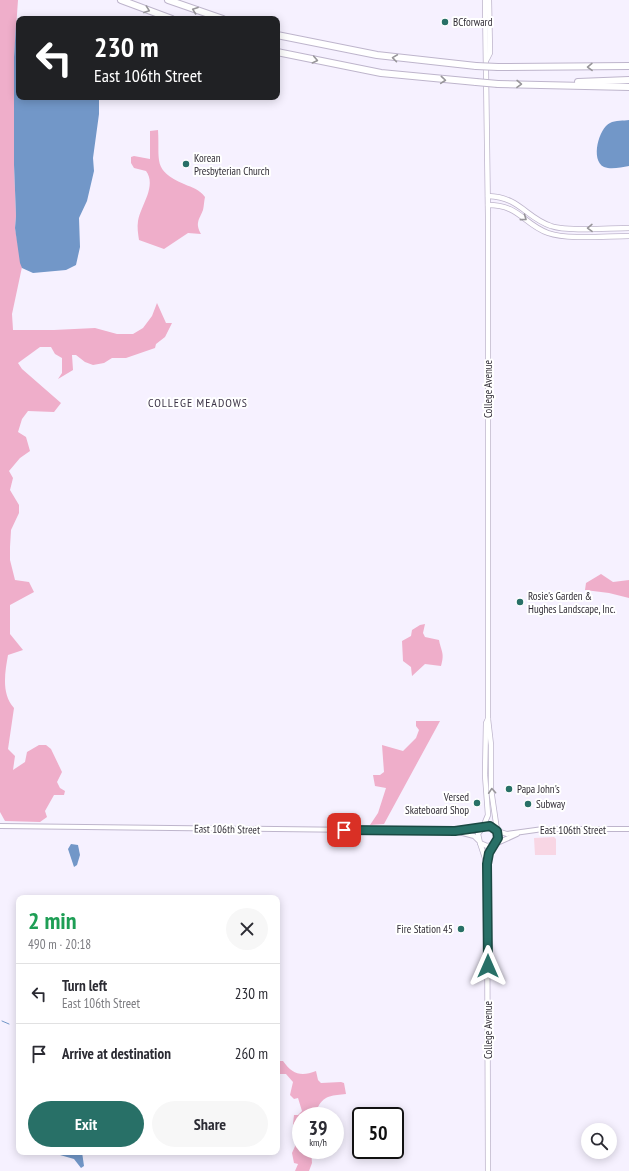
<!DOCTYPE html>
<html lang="en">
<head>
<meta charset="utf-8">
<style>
  :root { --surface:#fff; --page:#f7f7f7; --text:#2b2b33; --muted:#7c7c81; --line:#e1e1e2; --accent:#287067 }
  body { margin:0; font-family:"PT Sans Narrow",sans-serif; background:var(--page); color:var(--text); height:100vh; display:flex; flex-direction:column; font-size:15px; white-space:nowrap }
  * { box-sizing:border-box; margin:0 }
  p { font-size:13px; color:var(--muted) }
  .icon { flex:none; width:22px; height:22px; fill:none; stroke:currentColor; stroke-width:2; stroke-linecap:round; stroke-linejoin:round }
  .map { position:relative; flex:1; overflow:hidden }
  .details { position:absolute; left:16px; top:895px; width:264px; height:260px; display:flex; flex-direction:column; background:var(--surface); border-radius:8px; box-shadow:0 2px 10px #0003 }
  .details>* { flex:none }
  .hud { position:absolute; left:16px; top:16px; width:264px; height:84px; border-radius:8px; box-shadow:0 2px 10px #0003; background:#202124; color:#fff; overflow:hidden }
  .buttons { position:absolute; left:581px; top:1123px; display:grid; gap:8px }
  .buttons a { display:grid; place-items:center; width:36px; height:36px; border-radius:50%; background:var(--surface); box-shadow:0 2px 10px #0003; font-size:20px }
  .speed { position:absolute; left:292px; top:1107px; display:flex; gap:8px; font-size:20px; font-weight:700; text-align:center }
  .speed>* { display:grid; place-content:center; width:52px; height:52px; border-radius:50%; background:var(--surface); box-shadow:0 2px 10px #0003; line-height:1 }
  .speed small { font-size:10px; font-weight:400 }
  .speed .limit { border:2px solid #111; border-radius:6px; background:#fff; color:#111 }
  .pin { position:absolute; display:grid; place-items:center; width:34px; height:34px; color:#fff; margin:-17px; border-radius:8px; box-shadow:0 2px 6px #0006 }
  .me { position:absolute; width:44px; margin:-22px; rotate:0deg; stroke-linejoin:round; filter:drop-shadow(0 0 3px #0008) }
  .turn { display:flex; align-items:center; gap:14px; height:84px; padding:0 12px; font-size:18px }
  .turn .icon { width:52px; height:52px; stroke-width:2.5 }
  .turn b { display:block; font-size:28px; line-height:34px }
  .round { display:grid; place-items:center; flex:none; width:42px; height:42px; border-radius:21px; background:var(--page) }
  .head { display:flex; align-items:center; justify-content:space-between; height:68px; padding:0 12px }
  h1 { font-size:24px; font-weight:600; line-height:30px; color:#1e9e55 }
  .cta { display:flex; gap:8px; margin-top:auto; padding:8px 12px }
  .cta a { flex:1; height:46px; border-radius:24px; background:var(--accent); color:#fff; font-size:16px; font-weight:600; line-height:46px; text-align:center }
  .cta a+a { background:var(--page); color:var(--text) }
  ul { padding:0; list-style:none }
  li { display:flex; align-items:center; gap:12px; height:60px; padding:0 12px; border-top:1px solid var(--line) }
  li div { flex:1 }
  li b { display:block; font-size:15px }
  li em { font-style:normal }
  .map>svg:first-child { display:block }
</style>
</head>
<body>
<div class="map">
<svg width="629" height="1171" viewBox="0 0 629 1171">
  <rect width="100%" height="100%" fill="#f6f1ff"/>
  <g fill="#f8d6e4">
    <path d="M213 169H230V176L213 177Z"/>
    <path d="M554 837 556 839V855H535L534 838Z"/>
  </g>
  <g fill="#efaeca">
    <path d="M0 0H18L14 57V165L16 216 15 228 22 267 12 314 13 330H54L95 328 117 334H133L143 328 152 316 157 303 166 323H172L165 337 156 344 155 348 126 358H112L104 363 93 365 85 362 76 355H72L73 370 58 379 62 373V358L55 354 51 347H40L18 363 22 369 61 403 54 412 28 411 22 419 18 432 26 437 30 451 20 458 9 471 13 478 10 490 19 505V513L11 530 10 547V560L15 580 29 582 34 592 10 605V634L23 650 8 655C5 672 1 694 14 708L8 749 15 756 13 770 25 762 27 752 39 745H46L51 749 62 772 57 782 60 788 65 791 64 795H54L45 811 47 817 40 822 5 821 0 812Z"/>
    <path d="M158 130C160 161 152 170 184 184 193 188 199 189 205 197 204 201 204 206 203 210 199 220 195 223 201 234L188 233 164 249 139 240C138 234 137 227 138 221 141 205 157 186 146 171L134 168 131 163V157L134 156 150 159V131Z"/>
    <path d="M601 574 613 582 629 580V598L609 593 585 590 586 583Z"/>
    <path d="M425 624 423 633 425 637 439 640C441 651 445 653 441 666L425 664 412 676 411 667 403 661 402 641 411 636 412 630 420 625Z"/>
    <path d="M416 721H440L384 824 370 825 378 813 386 788 375 786 373 775H380L384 772 382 745 403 751 416 738 419 730 416 726Z"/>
    <path d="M279 1061H283C292 1074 301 1077 316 1071L318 1080 321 1083 341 1082 344 1083 346 1094C333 1096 325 1094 318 1107L325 1116H301V1137L297 1139 293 1135 299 1130 293 1124 294 1115H298L302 1111 298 1098 294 1099 290 1095 293 1082 286 1074H279Z"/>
    <path d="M296 1144 301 1145V1150H311L312 1163 309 1171H295L298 1164 294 1163 292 1153Z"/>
  </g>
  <g fill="#7297c8">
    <path d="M19 19V97H99V114L93 158 94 171 87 201 79 218 80 247 76 265 66 270 33 273 22 268 20 263 15 228 16 216 14 165V57L16 24Z"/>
    <path d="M629 120V166C621 167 612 170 604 167 590 160 599 128 610 123 615 120 624 121 629 120Z"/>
    <path d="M71 844 78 845 80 855 77 865 74 867 68 849Z"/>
    <path d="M60 1152H82L84 1166 81 1168 74 1159 60 1155Z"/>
  </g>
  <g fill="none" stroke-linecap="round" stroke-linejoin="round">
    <path stroke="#7297c8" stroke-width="1" d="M2 1021 9 1024"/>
    <g stroke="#beb5cc" stroke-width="6">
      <g id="tertiary">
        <path d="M0 826 443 831 482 828"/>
        <path d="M455 831 474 836 478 840"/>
        <path d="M497 831 507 834 543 829H629"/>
        <path d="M495 844 517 834"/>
      </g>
    </g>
    <g stroke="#beb5cc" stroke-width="6">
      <g id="secondary">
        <path d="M485 0 488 216V719L491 745V789L497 830"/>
        <path d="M487 59 490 53 489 0"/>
        <path d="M488 196C520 197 526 218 551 226 568 232 610 228 629 228"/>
        <path d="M488 205C520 205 523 224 548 233 568 240 607 236 629 236"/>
        <path d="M483 827 488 815 485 775 486 723 488 719"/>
        <path d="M480 843 487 864"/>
        <path d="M488 1171 487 864C488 859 488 853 491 848 496 840 504 834 492 827H483L478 834 480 843 487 846 494 845"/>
      </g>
    </g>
    <g stroke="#beb5cc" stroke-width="8">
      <g id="motorway">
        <path d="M121 0 172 19"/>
        <path d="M168 0 223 19"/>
        <path d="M277 35 377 55 476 66"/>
        <path d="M277 52 381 73 476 82"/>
        <path d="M498 67 629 66"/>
        <path d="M578 82 629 80"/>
        <path d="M498 84 629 87"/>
      </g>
    </g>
    <use href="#tertiary" stroke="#fff" stroke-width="4"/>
    <use href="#secondary" stroke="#fff" stroke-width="4.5"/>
    <use href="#motorway" stroke="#fff" stroke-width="6"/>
    <g stroke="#beb5cc" stroke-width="8" stroke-linecap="butt">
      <g id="motorway-bridge">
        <path d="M476 66 498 67"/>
        <path d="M476 82 498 84"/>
      </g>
    </g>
    <use href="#motorway-bridge" stroke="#fff" stroke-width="6"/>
  </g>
  <defs><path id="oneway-chevron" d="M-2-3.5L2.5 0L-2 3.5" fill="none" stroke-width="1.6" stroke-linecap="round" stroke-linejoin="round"/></defs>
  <g stroke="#98969a">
    <use href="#oneway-chevron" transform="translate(147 10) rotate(20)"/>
    <use href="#oneway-chevron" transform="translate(195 10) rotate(-160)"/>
    <use href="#oneway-chevron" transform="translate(395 58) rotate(-172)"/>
    <use href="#oneway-chevron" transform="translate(315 60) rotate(12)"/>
    <use href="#oneway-chevron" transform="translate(590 67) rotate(179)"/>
    <use href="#oneway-chevron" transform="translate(443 80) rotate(5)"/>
    <use href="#oneway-chevron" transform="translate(519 84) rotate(1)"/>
    <use href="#oneway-chevron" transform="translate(524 218) rotate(36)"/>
    <use href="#oneway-chevron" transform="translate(590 228) rotate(179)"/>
    <use href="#oneway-chevron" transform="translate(492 791) rotate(-94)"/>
  </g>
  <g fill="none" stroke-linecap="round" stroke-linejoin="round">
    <g stroke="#1a4943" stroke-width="10">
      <path id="route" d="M344 830 455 831 490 826 497 831 498 838 489 853 487 864 488 966"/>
    </g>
    <use href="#route" stroke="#287067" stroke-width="7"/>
  </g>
  <g fill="#287067" stroke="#fff" stroke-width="1.5">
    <circle cx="445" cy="22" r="4"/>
    <circle cx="186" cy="164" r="4"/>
    <circle cx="520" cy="602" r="4"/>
    <circle cx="509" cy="789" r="4"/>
    <circle cx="477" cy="803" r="4"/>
    <circle cx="528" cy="804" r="4"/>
    <circle cx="461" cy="929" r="4"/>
  </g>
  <g text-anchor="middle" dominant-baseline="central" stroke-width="4" stroke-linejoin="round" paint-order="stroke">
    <g font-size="11" fill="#312d36" stroke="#fff" text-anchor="start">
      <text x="453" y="22">BCforward</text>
      <text x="194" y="158">Korean<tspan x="194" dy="13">Presbyterian Church</tspan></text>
      <text x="528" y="596">Rosie's Garden &amp;<tspan x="528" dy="13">Hughes Landscape, Inc.</tspan></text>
      <text x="517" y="789">Papa John's</text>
      <text x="469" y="797" text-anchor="end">Versed<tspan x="469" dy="13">Skateboard Shop</tspan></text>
      <text x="536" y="804">Subway</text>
      <text x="453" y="929" text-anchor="end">Fire Station 45</text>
    </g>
    <g font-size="11" fill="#312d36" stroke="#fff">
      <text transform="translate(488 389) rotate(-90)">College Avenue</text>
      <text transform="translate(227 829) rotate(1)">East 106th Street</text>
      <text x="573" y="830">East 106th Street</text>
      <text transform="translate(488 1030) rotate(-90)">College Avenue</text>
    </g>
    <g font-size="12" letter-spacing="1" fill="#3c3447" stroke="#fff">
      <text x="198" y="402">COLLEGE MEADOWS</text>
    </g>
  </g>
</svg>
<div class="buttons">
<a><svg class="icon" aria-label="search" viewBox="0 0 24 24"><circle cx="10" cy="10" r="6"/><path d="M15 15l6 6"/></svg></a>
</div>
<div class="speed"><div>39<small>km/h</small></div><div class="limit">50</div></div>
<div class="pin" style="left:344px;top:830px;background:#d93025"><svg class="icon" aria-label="arrive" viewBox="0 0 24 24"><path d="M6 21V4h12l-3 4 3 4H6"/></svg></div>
<svg class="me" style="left:488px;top:966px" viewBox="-20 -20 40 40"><path d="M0-17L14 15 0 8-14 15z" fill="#287067" stroke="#fff" stroke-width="4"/></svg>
<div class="hud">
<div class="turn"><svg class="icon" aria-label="left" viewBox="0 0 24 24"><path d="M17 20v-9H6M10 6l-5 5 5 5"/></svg><div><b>230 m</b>East 106th Street</div></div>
</div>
<section class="details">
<div class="head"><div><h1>2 min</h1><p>490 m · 20:18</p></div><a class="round"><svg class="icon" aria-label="close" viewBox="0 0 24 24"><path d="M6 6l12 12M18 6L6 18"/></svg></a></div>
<ul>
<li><svg class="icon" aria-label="left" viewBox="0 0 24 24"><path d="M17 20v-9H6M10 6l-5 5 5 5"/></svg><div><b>Turn left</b><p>East 106th Street</p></div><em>230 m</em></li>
<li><svg class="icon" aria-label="arrive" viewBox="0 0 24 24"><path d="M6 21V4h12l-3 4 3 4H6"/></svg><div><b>Arrive at destination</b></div><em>260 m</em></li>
</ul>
<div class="cta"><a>Exit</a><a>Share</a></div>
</section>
</div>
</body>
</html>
